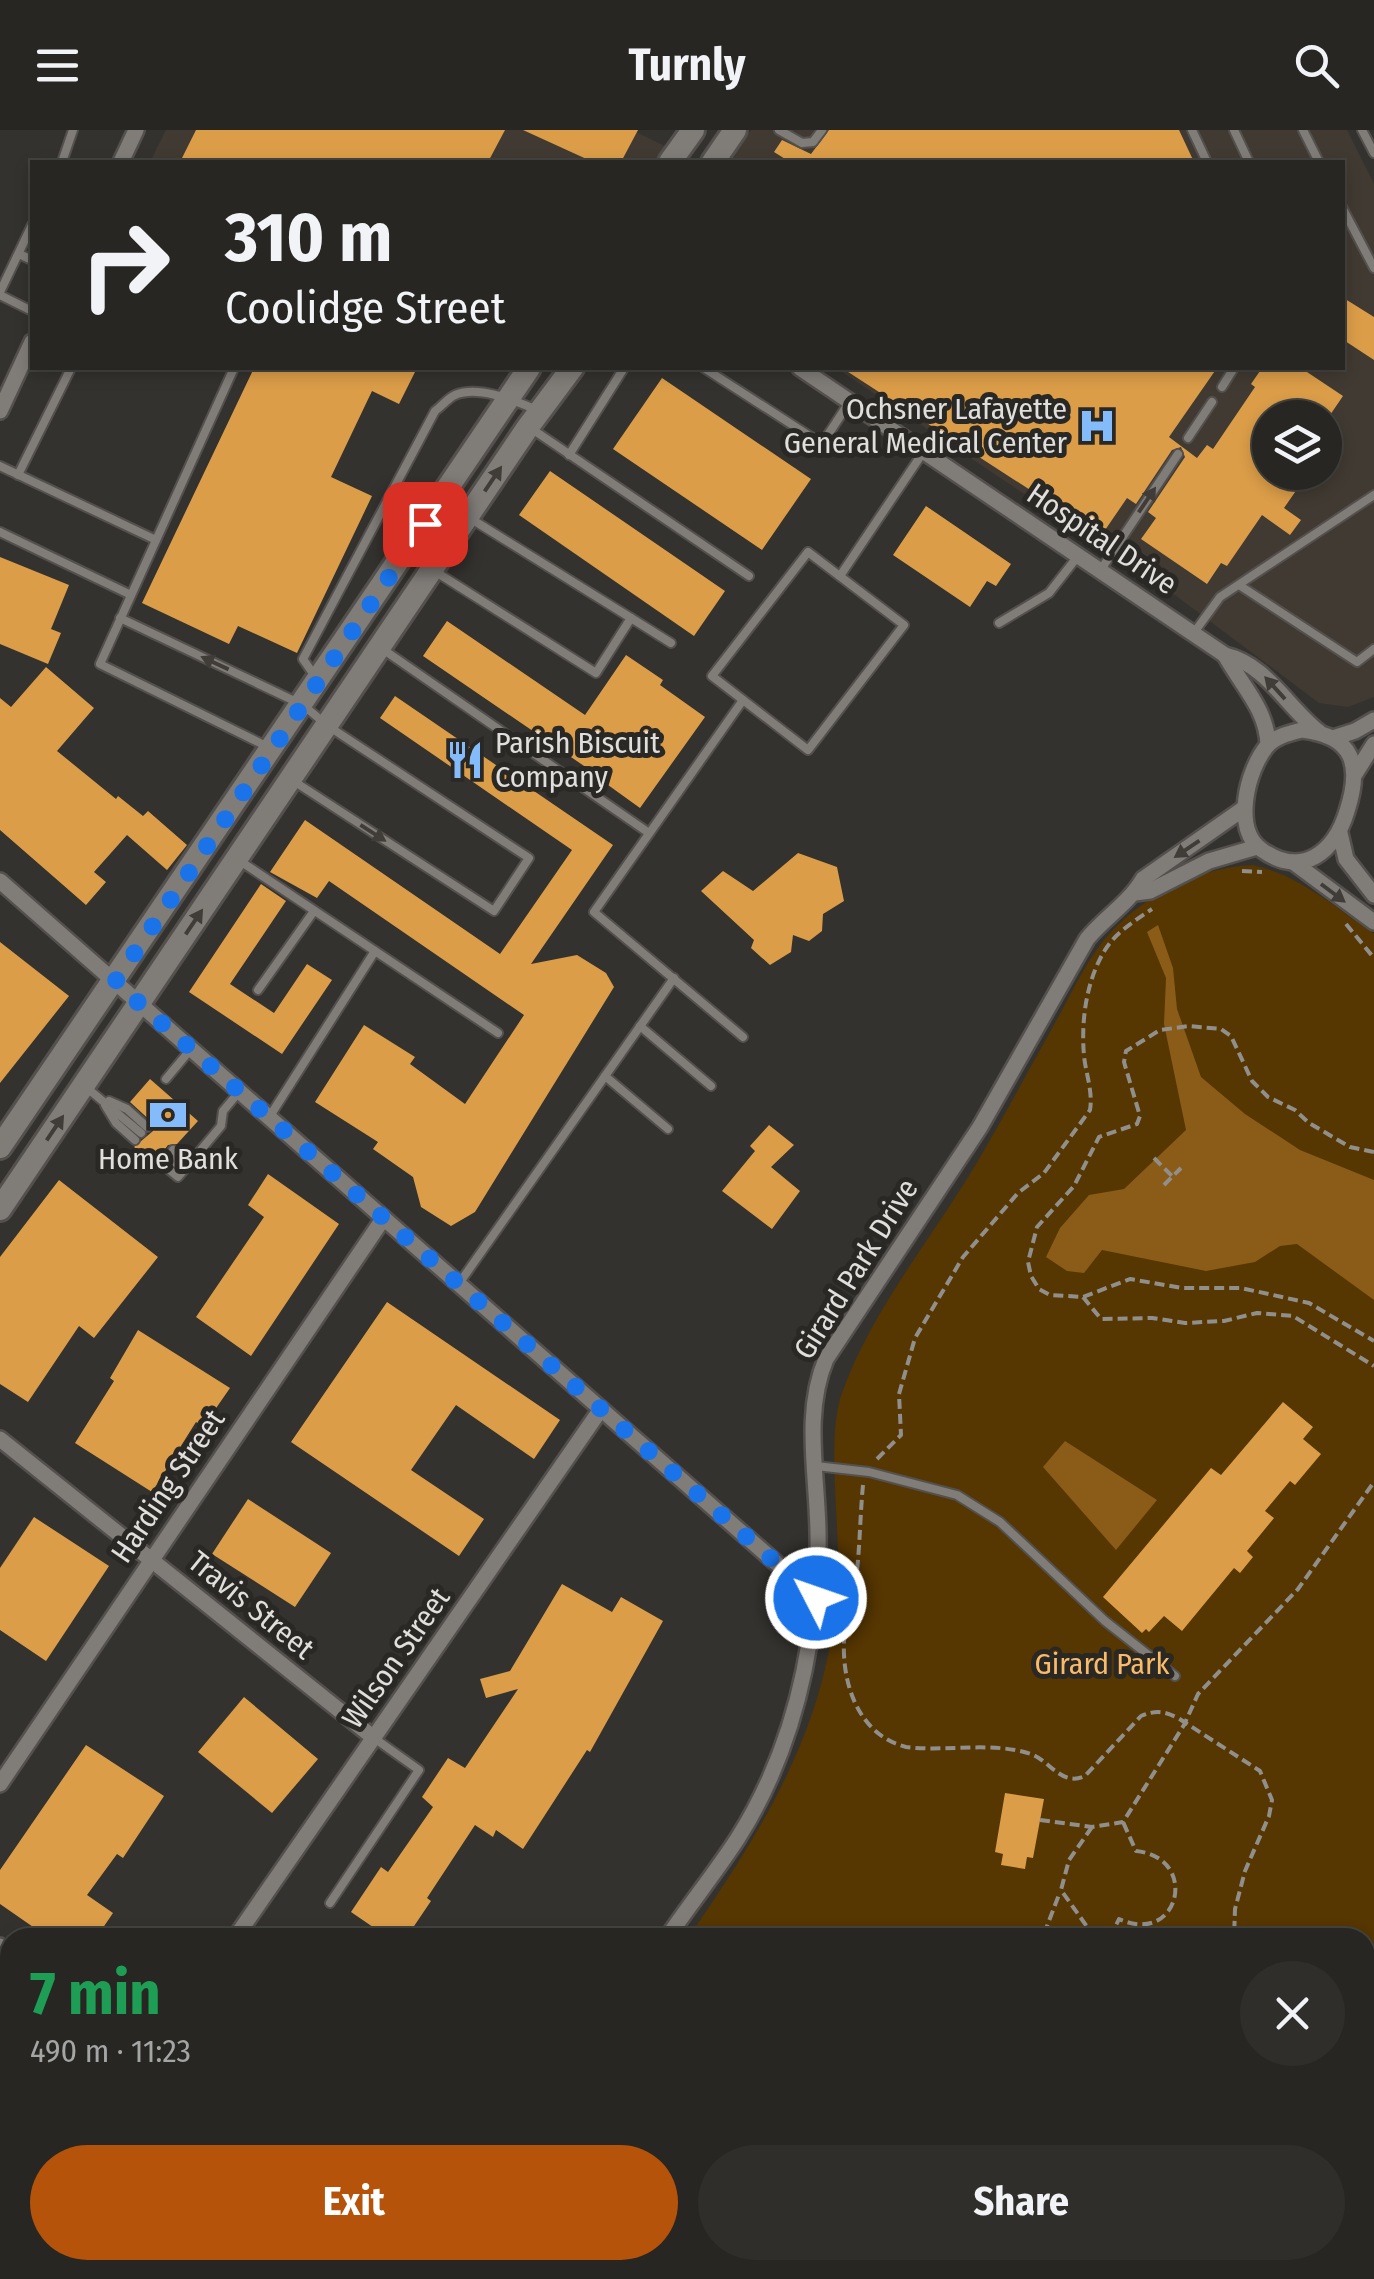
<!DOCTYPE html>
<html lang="en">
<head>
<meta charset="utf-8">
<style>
  :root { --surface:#272622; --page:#2f2e2a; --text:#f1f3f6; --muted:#a4a5a5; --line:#434340; --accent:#b45309 }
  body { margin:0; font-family:"Fira Sans Condensed",sans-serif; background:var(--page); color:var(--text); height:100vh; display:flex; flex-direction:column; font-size:38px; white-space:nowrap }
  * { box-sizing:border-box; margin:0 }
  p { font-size:32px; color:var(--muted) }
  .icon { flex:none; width:55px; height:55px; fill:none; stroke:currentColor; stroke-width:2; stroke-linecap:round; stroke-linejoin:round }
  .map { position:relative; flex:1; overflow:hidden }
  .details { position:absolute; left:0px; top:1798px; width:1375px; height:352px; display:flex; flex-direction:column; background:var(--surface); border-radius:30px 30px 0 0; box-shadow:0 5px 15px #0003,0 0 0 2px var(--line) }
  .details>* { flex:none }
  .hud { position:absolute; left:30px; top:30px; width:1315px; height:210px; border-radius:0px; box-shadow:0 5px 15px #0003,0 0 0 2px var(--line); background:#272622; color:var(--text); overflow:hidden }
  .controls { position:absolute; left:1252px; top:270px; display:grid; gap:20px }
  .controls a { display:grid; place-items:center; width:90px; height:90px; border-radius:50%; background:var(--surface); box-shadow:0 5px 15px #0003,0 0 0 2px var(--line); font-size:50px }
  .pin { position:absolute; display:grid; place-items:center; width:85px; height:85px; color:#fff; margin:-42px; border-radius:20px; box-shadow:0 5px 15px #0006 }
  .me { position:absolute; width:110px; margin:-55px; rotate:311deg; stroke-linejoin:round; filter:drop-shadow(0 0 8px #0008) }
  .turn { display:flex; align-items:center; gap:35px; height:210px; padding:0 30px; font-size:45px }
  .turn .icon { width:130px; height:130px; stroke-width:2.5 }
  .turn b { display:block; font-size:70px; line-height:85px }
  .round { display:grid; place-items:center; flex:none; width:105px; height:105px; border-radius:52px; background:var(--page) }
  .head { display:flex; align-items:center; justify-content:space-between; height:170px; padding:0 30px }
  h1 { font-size:60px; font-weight:700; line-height:75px; color:#1e9e55 }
  .button { display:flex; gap:20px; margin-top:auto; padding:20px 30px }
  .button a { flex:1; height:115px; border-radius:60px; background:var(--accent); color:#fff; font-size:40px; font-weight:700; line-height:115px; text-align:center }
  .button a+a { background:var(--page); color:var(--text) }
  header { display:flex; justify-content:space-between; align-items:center; height:130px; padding:0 30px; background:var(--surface); font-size:45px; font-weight:700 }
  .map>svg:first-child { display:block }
</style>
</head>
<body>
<header><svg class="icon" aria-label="menu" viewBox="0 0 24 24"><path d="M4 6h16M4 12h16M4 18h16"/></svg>Turnly<svg class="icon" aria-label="search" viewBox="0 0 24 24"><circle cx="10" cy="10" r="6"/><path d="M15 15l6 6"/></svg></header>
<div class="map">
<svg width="1374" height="2149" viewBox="0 0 1374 2149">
  <rect width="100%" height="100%" fill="#34322e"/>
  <g fill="#413a32" fill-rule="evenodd">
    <path d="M166 0H632L697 32H150Z"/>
    <path d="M751 0H1347L1374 54V567L1348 577 1319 573 1175 465 836 238H1342V32H729ZM1270 288H1325V342H1270Z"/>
    <path d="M1374 1915V2149H1187L1195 2140H1365V1935Z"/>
  </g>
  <g fill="#563601">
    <path d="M1252 735C1299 745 1335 777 1374 804V1832L1365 1854V1808H688C768 1691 832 1590 838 1444 840 1395 826 1306 842 1263 872 1179 934 1106 979 1029 1007 981 1033 932 1060 884 1075 856 1090 824 1112 801 1147 764 1202 737 1252 735Z"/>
    <path d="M495 2140H1154L1146 2149H490Z"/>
  </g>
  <g fill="#8a5c18">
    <path d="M1158 795 1173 838 1177 879 1201 947 1245 984 1300 1020 1374 1050V1170L1297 1114 1280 1116 1255 1132 1206 1141 1102 1120 1084 1143 1067 1141 1046 1127 1060 1098 1089 1065 1124 1059 1186 1000 1164 894 1166 848 1147 802Z"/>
    <path d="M1065 1311 1157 1370 1116 1420 1043 1337Z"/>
  </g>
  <g fill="#db9d48">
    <path d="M196 0H505L488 32H180Z"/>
    <path d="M523 0H638L621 32H593Z"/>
    <path d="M829 0H1179L1194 32H790L774 22 782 10 811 24Z"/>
    <path d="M1342 167 1374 187V230L1342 209Z"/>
    <path d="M254 238H417L399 274 372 261 331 347 372 366 297 523 238 496 229 514 142 473Z"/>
    <path d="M842 238H1217L1169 307 1197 328 1207 315 1213 319 1255 257 1251 254 1262 238H1301L1343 266 1328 288H1270V342H1309L1284 378 1301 390 1290 405 1262 385 1227 436 1221 433 1207 454 1141 409 1156 388 1148 382 1185 327 1181 317 1172 320 1136 374 1127 368 1101 406Z"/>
    <path d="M662 248 811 349 762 420 613 319Z"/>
    <path d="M550 341 725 461 694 506 519 385Z"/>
    <path d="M926 376 1011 434 996 456 987 451 970 477 893 425Z"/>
    <path d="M0 427 69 455 51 499 61 503 48 534 0 514Z"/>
    <path d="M447 491 585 585 626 525 663 550 660 555 705 587 640 678 608 655 609 653 423 526Z"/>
    <path d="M46 537 94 578 57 621 116 669 118 666 143 686 148 681 187 715 167 740 127 705 94 742 106 752 86 775 0 700V568L11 577Z"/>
    <path d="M395 566 613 715 531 834 577 825 606 843 614 857 475 1082 451 1096 421 1077 413 1047 373 1019 378 1012 315 972 364 895 415 927 410 934 465 974 524 885 329 751 317 768 270 742 305 690 500 824 572 720 380 588Z"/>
    <path d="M798 723 837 737 844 771 823 784 822 801 809 811 793 805 791 822 770 835 751 818 754 810 701 761 723 741 753 761Z"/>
    <path d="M261 754 286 771 230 854 274 883 307 834 332 850 282 924 189 862Z"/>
    <path d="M0 812 69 866 0 953Z"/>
    <path d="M150 949 198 991 177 1014 168 1015 154 1034 134 1017 153 1001 154 994 130 972Z"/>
    <path d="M769 995 794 1015 771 1037 800 1061 772 1099 722 1061 755 1021 750 1016Z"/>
    <path d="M268 1044 339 1094 251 1226 196 1187 264 1087 248 1075Z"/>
    <path d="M59 1050 158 1127 94 1208 79 1196 28 1272 0 1254V1127Z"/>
    <path d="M387 1172 560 1290 534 1329 456 1275 411 1340 484 1389 459 1426 291 1312Z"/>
    <path d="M138 1200 230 1258 203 1297 196 1292 152 1362 75 1313 114 1251 110 1248Z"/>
    <path d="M1283 1272 1313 1297 1303 1309 1321 1324 1295 1355 1290 1351 1265 1381 1274 1388 1247 1421 1253 1427 1240 1443 1234 1438 1182 1501 1164 1486 1149 1502 1146 1499 1142 1503 1103 1467 1211 1338 1221 1345Z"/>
    <path d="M248 1369 331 1423 295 1477 212 1424Z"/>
    <path d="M34 1387 109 1436 46 1531 0 1500V1438Z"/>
    <path d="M562 1454 612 1482 621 1467 663 1491 590 1622 587 1620 523 1719 496 1700 493 1707 475 1695 427 1768 431 1771 406 1808H389L351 1782 381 1737 388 1742 433 1677 422 1667 448 1628 465 1638 518 1559 486 1568 480 1549 510 1541Z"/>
    <path d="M244 1567 318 1629 272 1683 198 1622Z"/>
    <path d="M86 1615 164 1666 123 1728 117 1724 87 1765 113 1783 96 1808H49L0 1774V1740Z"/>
    <path d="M1005 1663 1044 1669 1033 1728 1027 1727 1025 1739 1001 1735 1003 1724 995 1722Z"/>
  </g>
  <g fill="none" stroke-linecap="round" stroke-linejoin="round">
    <g stroke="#53504e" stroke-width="12">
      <g id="lane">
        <path d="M779 0 802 13 813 12 822 0"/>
        <path d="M1192 0 1207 32"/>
        <path d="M1234 0 1249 32"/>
        <path d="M1303 0 1319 32"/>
        <path d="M1362 0 1374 23"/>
        <path d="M62 32 73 0"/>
        <path d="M1342 77 1374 138"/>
        <path d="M19 124 32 130"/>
        <path d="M0 162 32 95"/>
        <path d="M0 165 32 181"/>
        <path d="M234 238 100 534 266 616"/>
        <path d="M704 238 822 314 850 271"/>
        <path d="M1222 257 1234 238"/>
        <path d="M529 297 749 446"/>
        <path d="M1188 308 1212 272"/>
        <path d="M569 325 624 238"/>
        <path d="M0 336 156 410"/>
        <path d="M18 345 71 238"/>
        <path d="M0 402 131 465"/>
        <path d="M808 422 904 495 808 620 712 546Z"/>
        <path d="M1100 441 1178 324"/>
        <path d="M436 442 596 543 631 488 468 387"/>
        <path d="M840 446 924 321"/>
        <path d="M1239 455 1357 532 1374 519"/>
        <path d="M120 488 303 575 328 596 529 728 494 781 295 652"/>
        <path d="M631 488 671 513"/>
        <path d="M999 493 1049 463 1078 426"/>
        <path d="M1193 504 1220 467 1374 365"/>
        <path d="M381 518 649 703"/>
        <path d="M314 545 303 529 435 281C441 277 448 268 455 265 479 255 515 271 537 280"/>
        <path d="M240 731 498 903"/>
        <path d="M258 860 314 781"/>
        <path d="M640 896 711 956"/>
        <path d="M743 907 594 782 743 570"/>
        <path d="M605 946 668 999"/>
        <path d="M166 949 191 919"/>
        <path d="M87 958 141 1003"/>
        <path d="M109 971 127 979 147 997"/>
        <path d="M105 975 116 993 135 1010"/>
        <path d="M270 986 375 821"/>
        <path d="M173 1020 190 1033"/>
        <path d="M168 1026 184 1040"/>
        <path d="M161 1033 178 1047 221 996 223 981 239 962"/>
        <path d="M458 1155 674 848"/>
        <path d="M816 1336 869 1342 957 1365 1000 1392 1105 1491 1175 1546"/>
        <path d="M330 1773 419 1640 374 1608"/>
      </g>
    </g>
    <g stroke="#53504e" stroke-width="20">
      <g id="street">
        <path d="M121 32 136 0"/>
        <path d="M800 238 1225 525C1266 534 1287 577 1319 602"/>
        <path d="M0 281 32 212"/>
        <path d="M1225 525C1241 555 1267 579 1268 615"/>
        <path d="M1302 600C1354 606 1362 635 1347 681 1335 721 1303 749 1262 720 1232 700 1247 640 1267 616 1276 606 1290 603 1302 600Z"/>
        <path d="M1333 608 1355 601 1374 590"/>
        <path d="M1355 644 1374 614"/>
        <path d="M1340 703 1346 729 1374 765"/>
        <path d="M1293 732 1374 792"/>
        <path d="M0 751 816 1468"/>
        <path d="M1135 763 1150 761 1209 731 1257 717"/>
        <path d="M0 1309 374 1608"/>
        <path d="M0 1654 383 1089"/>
        <path d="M235 1808 601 1279"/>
        <path d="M667 1808C690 1774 716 1742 738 1708 793 1621 815 1519 818 1418 820 1356 801 1287 826 1229L980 997 1087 809C1104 788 1129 773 1143 749L1243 679"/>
        <path d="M0 1816 10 1824"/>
        <path d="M1365 1883 1374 1863"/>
        <path d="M1365 1898 1374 1904"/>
        <path d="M466 2149 471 2140"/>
        <path d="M1159 2149 1167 2140"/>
      </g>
    </g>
    <g stroke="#53504e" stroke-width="28">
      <g id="secondary">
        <path d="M670 32 693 0"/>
        <path d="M713 32 735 0"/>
        <path d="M0 1017 529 238"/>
        <path d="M0 1079 528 297 572 238"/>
      </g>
    </g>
    <g stroke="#918f8c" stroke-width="4" stroke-dasharray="10 5" stroke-linecap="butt">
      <path d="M1242 741 1262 742"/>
      <path d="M1346 794 1374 828"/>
      <path d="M1374 1022 1350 1017 1309 993 1295 980 1268 967 1252 951 1231 906 1221 899 1189 896 1160 900 1126 921 1124 932 1140 986 1137 994 1099 1007 1074 1056 1037 1097 1028 1132 1031 1146 1039 1159 1050 1165 1083 1167 1130 1149 1182 1158H1241L1309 1173 1374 1211"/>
      <path d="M1154 1028 1172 1046"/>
      <path d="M1164 1055 1181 1038"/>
      <path d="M1083 1167 1101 1189 1152 1188 1185 1193 1224 1191 1257 1183 1293 1186 1374 1236"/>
      <path d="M877 1329 901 1305 899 1264 915 1208 963 1127 1018 1063 1044 1043 1090 980C1093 962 1086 944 1084 926 1081 891 1086 851 1105 820 1115 803 1136 790 1152 779"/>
      <path d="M863 1355C860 1386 860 1418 856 1449 854 1470 845 1490 844 1511 842 1555 859 1605 906 1617 947 1622 991 1611 1031 1624 1050 1631 1062 1657 1085 1646L1141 1586C1156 1580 1164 1581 1178 1588L1260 1641 1272 1670 1269 1686 1245 1741 1235 1779 1234 1808"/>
      <path d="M1040 1690 1092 1697 1123 1692 1184 1595 1198 1564 1298 1459 1374 1352"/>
      <path d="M1092 1697 1069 1730 1061 1760 1095 1808"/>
      <path d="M1044 1804 1060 1762"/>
      <path d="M1110 1808 1119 1789C1180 1817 1200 1727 1136 1721L1123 1692"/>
      <path d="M1365 1839 1374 1818"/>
      <path d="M1365 2067 1374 2062"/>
      <path d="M861 2140 876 2149"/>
      <path d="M1304 2140 1307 2149"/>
      <path d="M543 2149 548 2140"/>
      <path d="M1007 2149 1014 2140"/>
      <path d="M1312 2149 1315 2140"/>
    </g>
    <use href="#lane" stroke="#807c78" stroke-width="8"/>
    <use href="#street" stroke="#807c78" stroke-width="15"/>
    <use href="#secondary" stroke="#807c78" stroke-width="22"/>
  </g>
  <defs><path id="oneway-solid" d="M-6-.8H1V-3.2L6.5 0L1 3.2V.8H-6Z" transform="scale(2.5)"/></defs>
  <g fill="#403d39">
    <use href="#oneway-solid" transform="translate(493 349) rotate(-56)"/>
    <use href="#oneway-solid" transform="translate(1147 370) rotate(-56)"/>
    <use href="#oneway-solid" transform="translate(215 533) rotate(-155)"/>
    <use href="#oneway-solid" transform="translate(1275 558) rotate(-132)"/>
    <use href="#oneway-solid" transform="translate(373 703) rotate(33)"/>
    <use href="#oneway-solid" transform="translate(1187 719) rotate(146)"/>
    <use href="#oneway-solid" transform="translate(1333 763) rotate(37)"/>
    <use href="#oneway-solid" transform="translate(194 792) rotate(-56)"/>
    <use href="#oneway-solid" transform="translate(55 998) rotate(-56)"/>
  </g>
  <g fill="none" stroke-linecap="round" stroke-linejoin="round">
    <path stroke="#1a73e8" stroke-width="18" stroke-dasharray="0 32.4" d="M425 394 115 852 816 1468"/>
  </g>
  <defs>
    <g id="hospital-bare" transform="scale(3)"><path d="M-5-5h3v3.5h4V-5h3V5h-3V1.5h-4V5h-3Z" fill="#84bcfb" stroke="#2a2824" stroke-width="2.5" paint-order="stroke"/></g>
    <g id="restaurant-bare" transform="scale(3)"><path d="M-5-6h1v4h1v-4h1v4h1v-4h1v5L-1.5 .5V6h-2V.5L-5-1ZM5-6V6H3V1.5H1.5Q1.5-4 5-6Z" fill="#84bcfb" stroke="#2a2824" stroke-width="2.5" paint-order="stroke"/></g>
    <g id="bank-bare" transform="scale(3)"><path d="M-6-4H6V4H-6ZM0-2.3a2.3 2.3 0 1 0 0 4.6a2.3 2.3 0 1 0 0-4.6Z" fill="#84bcfb" stroke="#2a2824" stroke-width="2.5" paint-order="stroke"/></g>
  </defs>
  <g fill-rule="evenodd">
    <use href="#hospital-bare" x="1097" y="296"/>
    <use href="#restaurant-bare" x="465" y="630"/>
    <use href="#bank-bare" x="168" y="985"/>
  </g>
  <g text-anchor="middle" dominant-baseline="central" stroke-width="10" stroke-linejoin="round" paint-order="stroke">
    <g font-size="30" fill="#e1dfdd" stroke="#2a2824" text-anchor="end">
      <text x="1067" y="279">Ochsner Lafayette<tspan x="1067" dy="34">General Medical Center</tspan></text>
      <text x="495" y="613" text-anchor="start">Parish Biscuit<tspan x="495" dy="34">Company</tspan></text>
      <text x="168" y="1029" text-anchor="middle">Home Bank</text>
    </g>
    <g font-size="30" fill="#e1dfdd" stroke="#2a2824">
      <text transform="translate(1102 409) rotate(34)">Hospital Drive</text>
      <text transform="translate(856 1139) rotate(-58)">Girard Park Drive</text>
      <text transform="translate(168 1356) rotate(-56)">Harding Street</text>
      <text transform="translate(251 1475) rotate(39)">Travis Street</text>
      <text transform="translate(396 1528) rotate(-55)">Wilson Street</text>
    </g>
    <g font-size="30" fill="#fabb69" stroke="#2a2824">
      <text x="1102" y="1534">Girard Park</text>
    </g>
  </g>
</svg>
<div class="controls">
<a><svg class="icon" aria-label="layers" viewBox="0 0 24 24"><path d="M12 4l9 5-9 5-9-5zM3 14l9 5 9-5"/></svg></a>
</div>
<div class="pin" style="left:425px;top:394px;background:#d93025"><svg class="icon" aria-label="arrive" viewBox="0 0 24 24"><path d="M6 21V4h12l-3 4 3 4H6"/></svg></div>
<svg class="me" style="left:816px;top:1468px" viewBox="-20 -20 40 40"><circle r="17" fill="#1a73e8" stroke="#fff" stroke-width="3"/><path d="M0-11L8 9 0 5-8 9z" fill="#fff"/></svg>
<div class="hud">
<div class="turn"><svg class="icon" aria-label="right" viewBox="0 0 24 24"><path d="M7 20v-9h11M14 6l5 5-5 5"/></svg><div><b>310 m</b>Coolidge Street</div></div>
</div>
<section class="details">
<div class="head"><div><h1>7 min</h1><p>490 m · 11:23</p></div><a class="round"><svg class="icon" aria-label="close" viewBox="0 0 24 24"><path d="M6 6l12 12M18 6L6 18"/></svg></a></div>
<div class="button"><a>Exit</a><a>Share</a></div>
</section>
</div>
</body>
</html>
